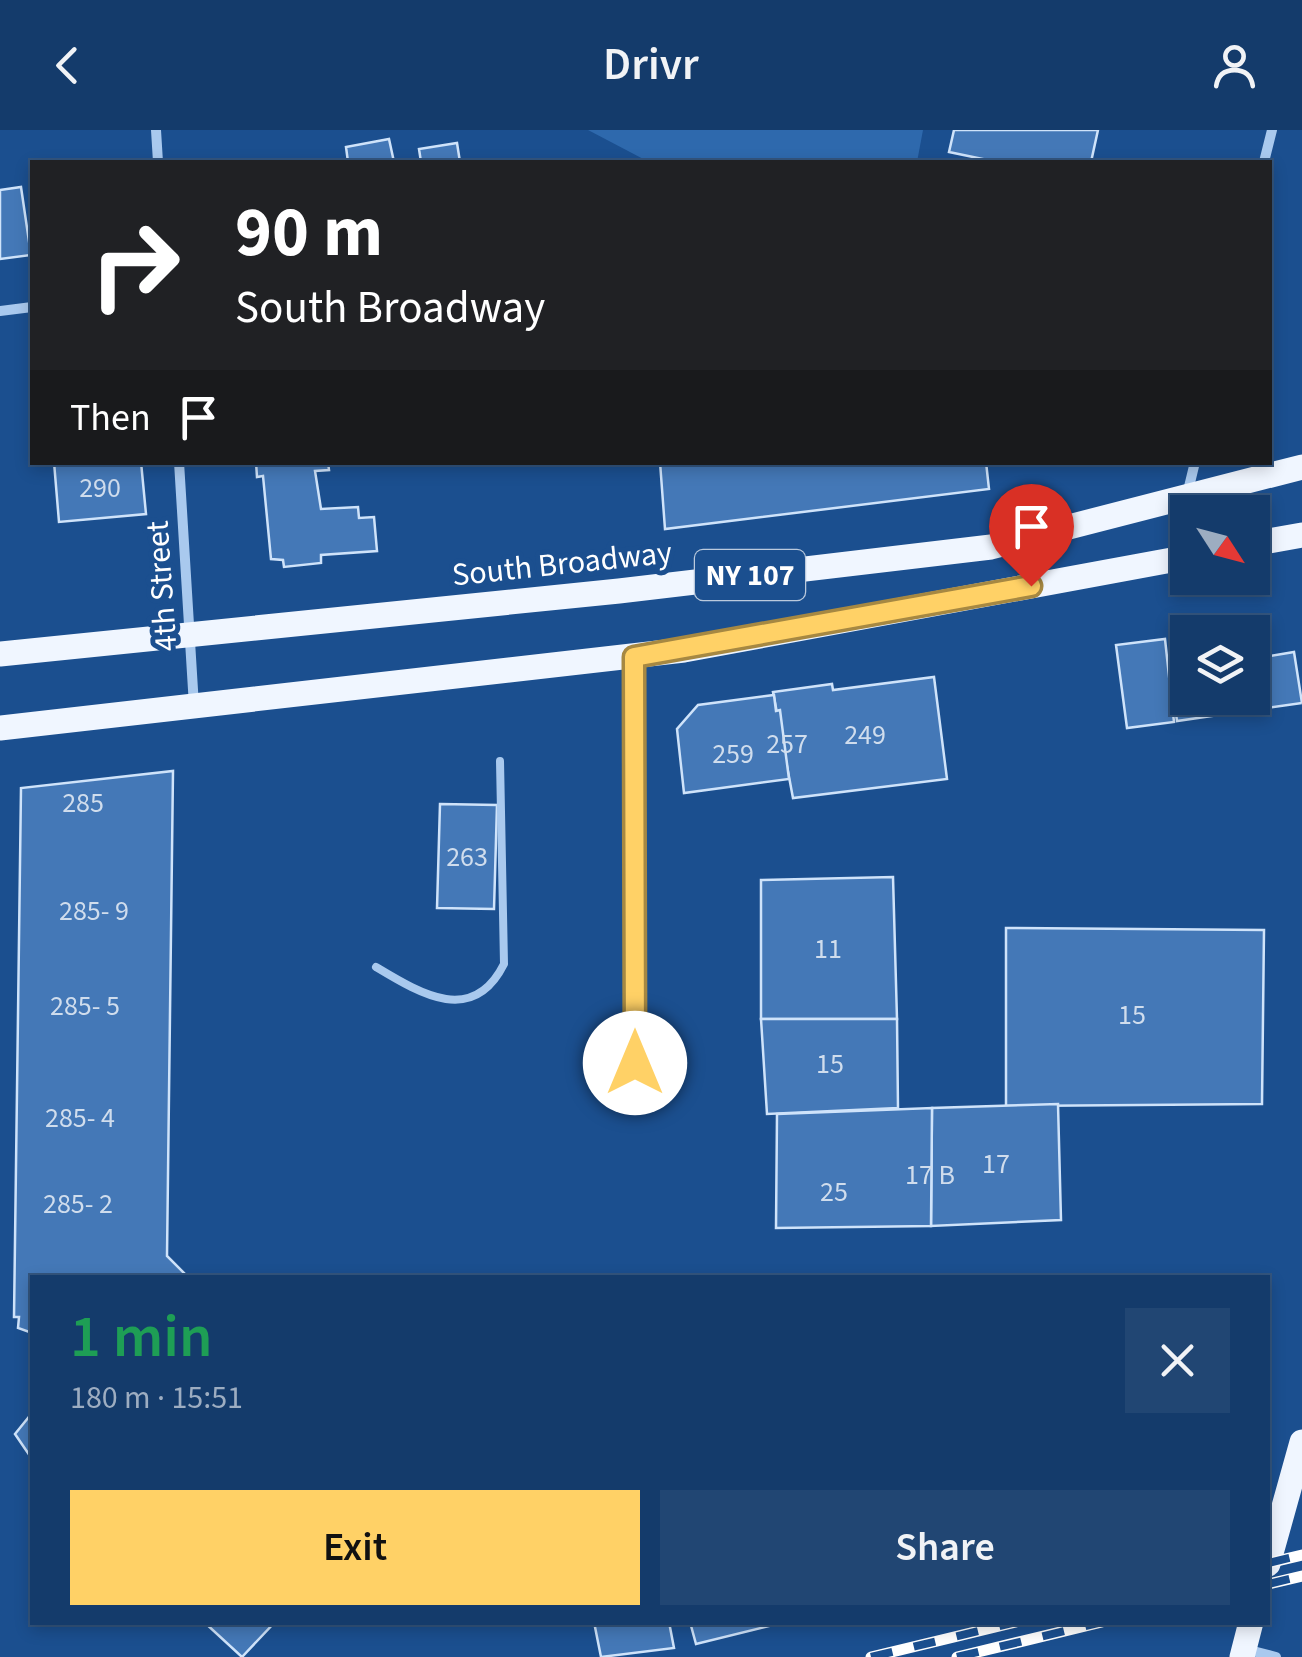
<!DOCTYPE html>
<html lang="en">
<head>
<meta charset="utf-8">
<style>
  :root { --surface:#143b6b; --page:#214673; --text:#f1f3f6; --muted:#9dadc1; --line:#33557e; --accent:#ffd166 }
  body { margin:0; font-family:"Source Sans 3",sans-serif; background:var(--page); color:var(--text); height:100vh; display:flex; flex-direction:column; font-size:38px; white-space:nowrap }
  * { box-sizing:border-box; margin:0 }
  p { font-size:32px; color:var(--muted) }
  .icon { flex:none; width:55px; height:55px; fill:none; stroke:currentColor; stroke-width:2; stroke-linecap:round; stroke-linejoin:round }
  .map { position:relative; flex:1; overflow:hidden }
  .sheet { position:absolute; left:30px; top:1145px; width:1240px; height:350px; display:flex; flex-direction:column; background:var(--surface); border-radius:0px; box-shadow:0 5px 15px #0003,0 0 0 2px var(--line) }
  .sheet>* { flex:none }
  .hud { position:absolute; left:30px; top:30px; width:1242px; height:305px; border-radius:0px; box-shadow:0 5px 15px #0003,0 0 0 2px var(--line); background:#202124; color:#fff; overflow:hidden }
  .needle { width:65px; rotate:126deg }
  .fabs { position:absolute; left:1170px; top:365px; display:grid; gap:20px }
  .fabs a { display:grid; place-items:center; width:100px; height:100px; border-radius:0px; background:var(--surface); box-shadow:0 5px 15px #0003,0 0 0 2px var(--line); font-size:50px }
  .pin { position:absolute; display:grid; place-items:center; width:85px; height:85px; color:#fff; margin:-102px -42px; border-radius:50% 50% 50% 0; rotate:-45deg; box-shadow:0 0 10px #0007 }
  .pin .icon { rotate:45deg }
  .me { position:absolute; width:110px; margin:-55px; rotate:0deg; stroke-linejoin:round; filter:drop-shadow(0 0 8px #0008) }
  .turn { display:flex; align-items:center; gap:35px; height:210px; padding:0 40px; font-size:45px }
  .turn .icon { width:130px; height:130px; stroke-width:2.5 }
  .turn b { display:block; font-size:70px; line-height:85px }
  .then { display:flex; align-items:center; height:95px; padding:0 40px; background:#0003; gap:20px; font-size:38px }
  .round { display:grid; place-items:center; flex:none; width:105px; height:105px; border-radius:0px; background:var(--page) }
  .headline { display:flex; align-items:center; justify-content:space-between; height:170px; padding:0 40px }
  h1 { font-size:60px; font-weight:600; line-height:75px; color:#1e9e55 }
  .primary-button { display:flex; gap:20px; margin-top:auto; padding:20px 40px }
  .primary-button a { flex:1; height:115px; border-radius:0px; background:var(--accent); color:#111; font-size:40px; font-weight:600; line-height:115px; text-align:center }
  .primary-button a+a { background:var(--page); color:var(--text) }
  header { display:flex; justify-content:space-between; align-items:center; height:130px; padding:0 40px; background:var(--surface); font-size:45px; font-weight:600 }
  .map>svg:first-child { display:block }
</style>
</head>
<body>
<header><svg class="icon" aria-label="back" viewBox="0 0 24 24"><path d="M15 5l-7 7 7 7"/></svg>Drivr<svg class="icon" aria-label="person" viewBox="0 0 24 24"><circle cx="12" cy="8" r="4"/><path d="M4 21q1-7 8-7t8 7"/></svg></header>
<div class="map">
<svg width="1302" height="1527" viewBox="0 0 1302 1527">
  <rect width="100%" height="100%" fill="#1b4f8f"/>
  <path fill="#2e69ad" d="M588 0H923L917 32H649Z"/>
  <g fill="#4478b7" stroke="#cfe3fa" stroke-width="2.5">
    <path d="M954 0H1098L1091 32H997L949 22Z"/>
    <path d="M389 9 394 32H348L346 17Z"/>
    <path d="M457 13 460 32H421L419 19Z"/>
    <path d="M21 57 31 125 0 129V60Z"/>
    <path d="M54 332H141L146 384 59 392Z"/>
    <path d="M256 332H328L329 340 315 341 321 379 358 377 359 388 374 387 377 421 321 425V433L284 437 283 430 271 429 263 346 257 347Z"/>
    <path d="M660 332H986L989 359 665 399Z"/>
    <path d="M1165 509 1174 592 1127 598 1116 515Z"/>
    <path d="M1294 522 1302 573 1177 591 1170 542 1188 539V568H1252V529Z"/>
    <path d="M934 547 947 649 793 668 773 562 832 554 833 560Z"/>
    <path d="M774 565 776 581 780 580 789 649 684 663 677 599 698 575Z"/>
    <path d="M173 641 167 1126 189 1148H32V1203L18 1198 19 1187H14L21 658Z"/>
    <path d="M440 674 497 675 494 779 437 778Z"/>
    <path d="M893 747 897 889H761V750Z"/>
    <path d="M1006 798 1264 800 1262 974 1006 976Z"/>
    <path d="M761 889H897L898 978 767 984Z"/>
    <path d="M1058 974 1061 1090 931 1096 932 978Z"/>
    <path d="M932 978 931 1096 776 1098 777 984Z"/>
    <path d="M32 1283V1329L15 1304Z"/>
    <path d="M204 1492H275L242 1527Z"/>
    <path d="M594 1492H669L674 1518 601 1527Z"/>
    <path d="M690 1492H785L696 1514Z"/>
  </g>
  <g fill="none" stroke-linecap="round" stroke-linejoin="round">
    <path stroke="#a9c9ee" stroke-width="6" stroke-dasharray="5 8" stroke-linecap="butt" d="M1268 1258 1269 1253"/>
    <path stroke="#a9c9ee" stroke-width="8" d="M376 837C421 864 473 896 504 834L500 631"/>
    <g stroke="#a9c9ee" stroke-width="10">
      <path d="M156 0 158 32"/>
      <path d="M1264 32 1272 0"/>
      <path d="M0 181 32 177"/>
      <path d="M179 332 194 576"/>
      <path d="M1187 365 1195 332"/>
      <path d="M634 528 635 933"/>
      <path d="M1245 1519 1276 1527"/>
    </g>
    <g stroke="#f0f6ff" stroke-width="25">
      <path d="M1252 414 1302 405"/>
      <path d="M0 524 619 461 991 417 1302 337"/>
      <path d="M0 598 684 520 1188 427"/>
      <path d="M1268 1434 1302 1312"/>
      <path d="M1242 1527 1251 1492"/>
    </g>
    <g stroke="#fff" stroke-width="11">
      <g id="rail">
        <path d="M1268 1433 1302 1425"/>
        <path d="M1268 1454 1302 1446"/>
        <path d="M871 1527 1016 1492"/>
        <path d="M957 1527 1102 1492"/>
      </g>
    </g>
    <use href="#rail" stroke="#1b4f8f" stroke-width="8" stroke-dasharray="22" stroke-linecap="butt"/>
  </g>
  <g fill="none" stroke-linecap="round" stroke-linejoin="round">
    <g stroke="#a68842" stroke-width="25">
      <path id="route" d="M635 933 634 527 1031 456"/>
    </g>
    <use href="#route" stroke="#ffd166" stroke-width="18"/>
  </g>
  <g text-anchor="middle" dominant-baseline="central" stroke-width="10" stroke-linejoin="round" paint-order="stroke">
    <g font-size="28" fill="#d0dded">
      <text x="100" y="358">290</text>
      <text x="865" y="605">249</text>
      <text x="787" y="614">257</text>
      <text x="733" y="624">259</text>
      <text x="83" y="673">285</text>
      <text x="467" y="727">263</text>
      <text x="94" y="781">285- 9</text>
      <text x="828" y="819">11</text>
      <text x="85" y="876">285- 5</text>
      <text x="1132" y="885">15</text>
      <text x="830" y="934">15</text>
      <text x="80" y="988">285- 4</text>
      <text x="996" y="1034">17</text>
      <text x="930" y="1045">17 B</text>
      <text x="834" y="1062">25</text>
      <text x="78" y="1074">285- 2</text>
    </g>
    <rect fill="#1b4f8f" stroke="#bbcadd" stroke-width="2.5" x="695" y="420" width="110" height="50" rx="8"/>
    <g font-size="30" font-weight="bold" fill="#fff">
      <text x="750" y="445">NY 107</text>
    </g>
    <g font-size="32" fill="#fff" stroke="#1b4f8f">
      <text transform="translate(562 434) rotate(-6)">South Broadway</text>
      <text transform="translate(162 456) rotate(-94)">4th Street</text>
    </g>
  </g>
</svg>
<div class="fabs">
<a><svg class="needle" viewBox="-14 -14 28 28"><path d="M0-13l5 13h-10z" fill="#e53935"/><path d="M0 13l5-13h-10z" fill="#9dadc1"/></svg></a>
<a><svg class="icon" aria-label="layers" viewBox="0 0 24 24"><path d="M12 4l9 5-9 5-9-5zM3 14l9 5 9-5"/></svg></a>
</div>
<div class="pin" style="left:1031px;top:456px;background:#d93025"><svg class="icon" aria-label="arrive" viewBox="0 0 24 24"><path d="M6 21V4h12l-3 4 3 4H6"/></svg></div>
<svg class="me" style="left:635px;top:933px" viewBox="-20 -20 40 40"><circle r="19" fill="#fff"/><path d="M0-13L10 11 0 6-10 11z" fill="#ffd166"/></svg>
<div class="hud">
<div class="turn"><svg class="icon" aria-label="right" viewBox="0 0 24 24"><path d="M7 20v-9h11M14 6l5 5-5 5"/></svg><div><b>90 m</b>South Broadway</div></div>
<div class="then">Then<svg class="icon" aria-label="arrive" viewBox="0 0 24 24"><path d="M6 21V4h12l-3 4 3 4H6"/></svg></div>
</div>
<section class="sheet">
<div class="headline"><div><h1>1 min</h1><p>180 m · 15:51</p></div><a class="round"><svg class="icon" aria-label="close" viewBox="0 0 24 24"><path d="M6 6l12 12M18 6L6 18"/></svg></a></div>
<div class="primary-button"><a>Exit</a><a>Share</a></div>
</section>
</div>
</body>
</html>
